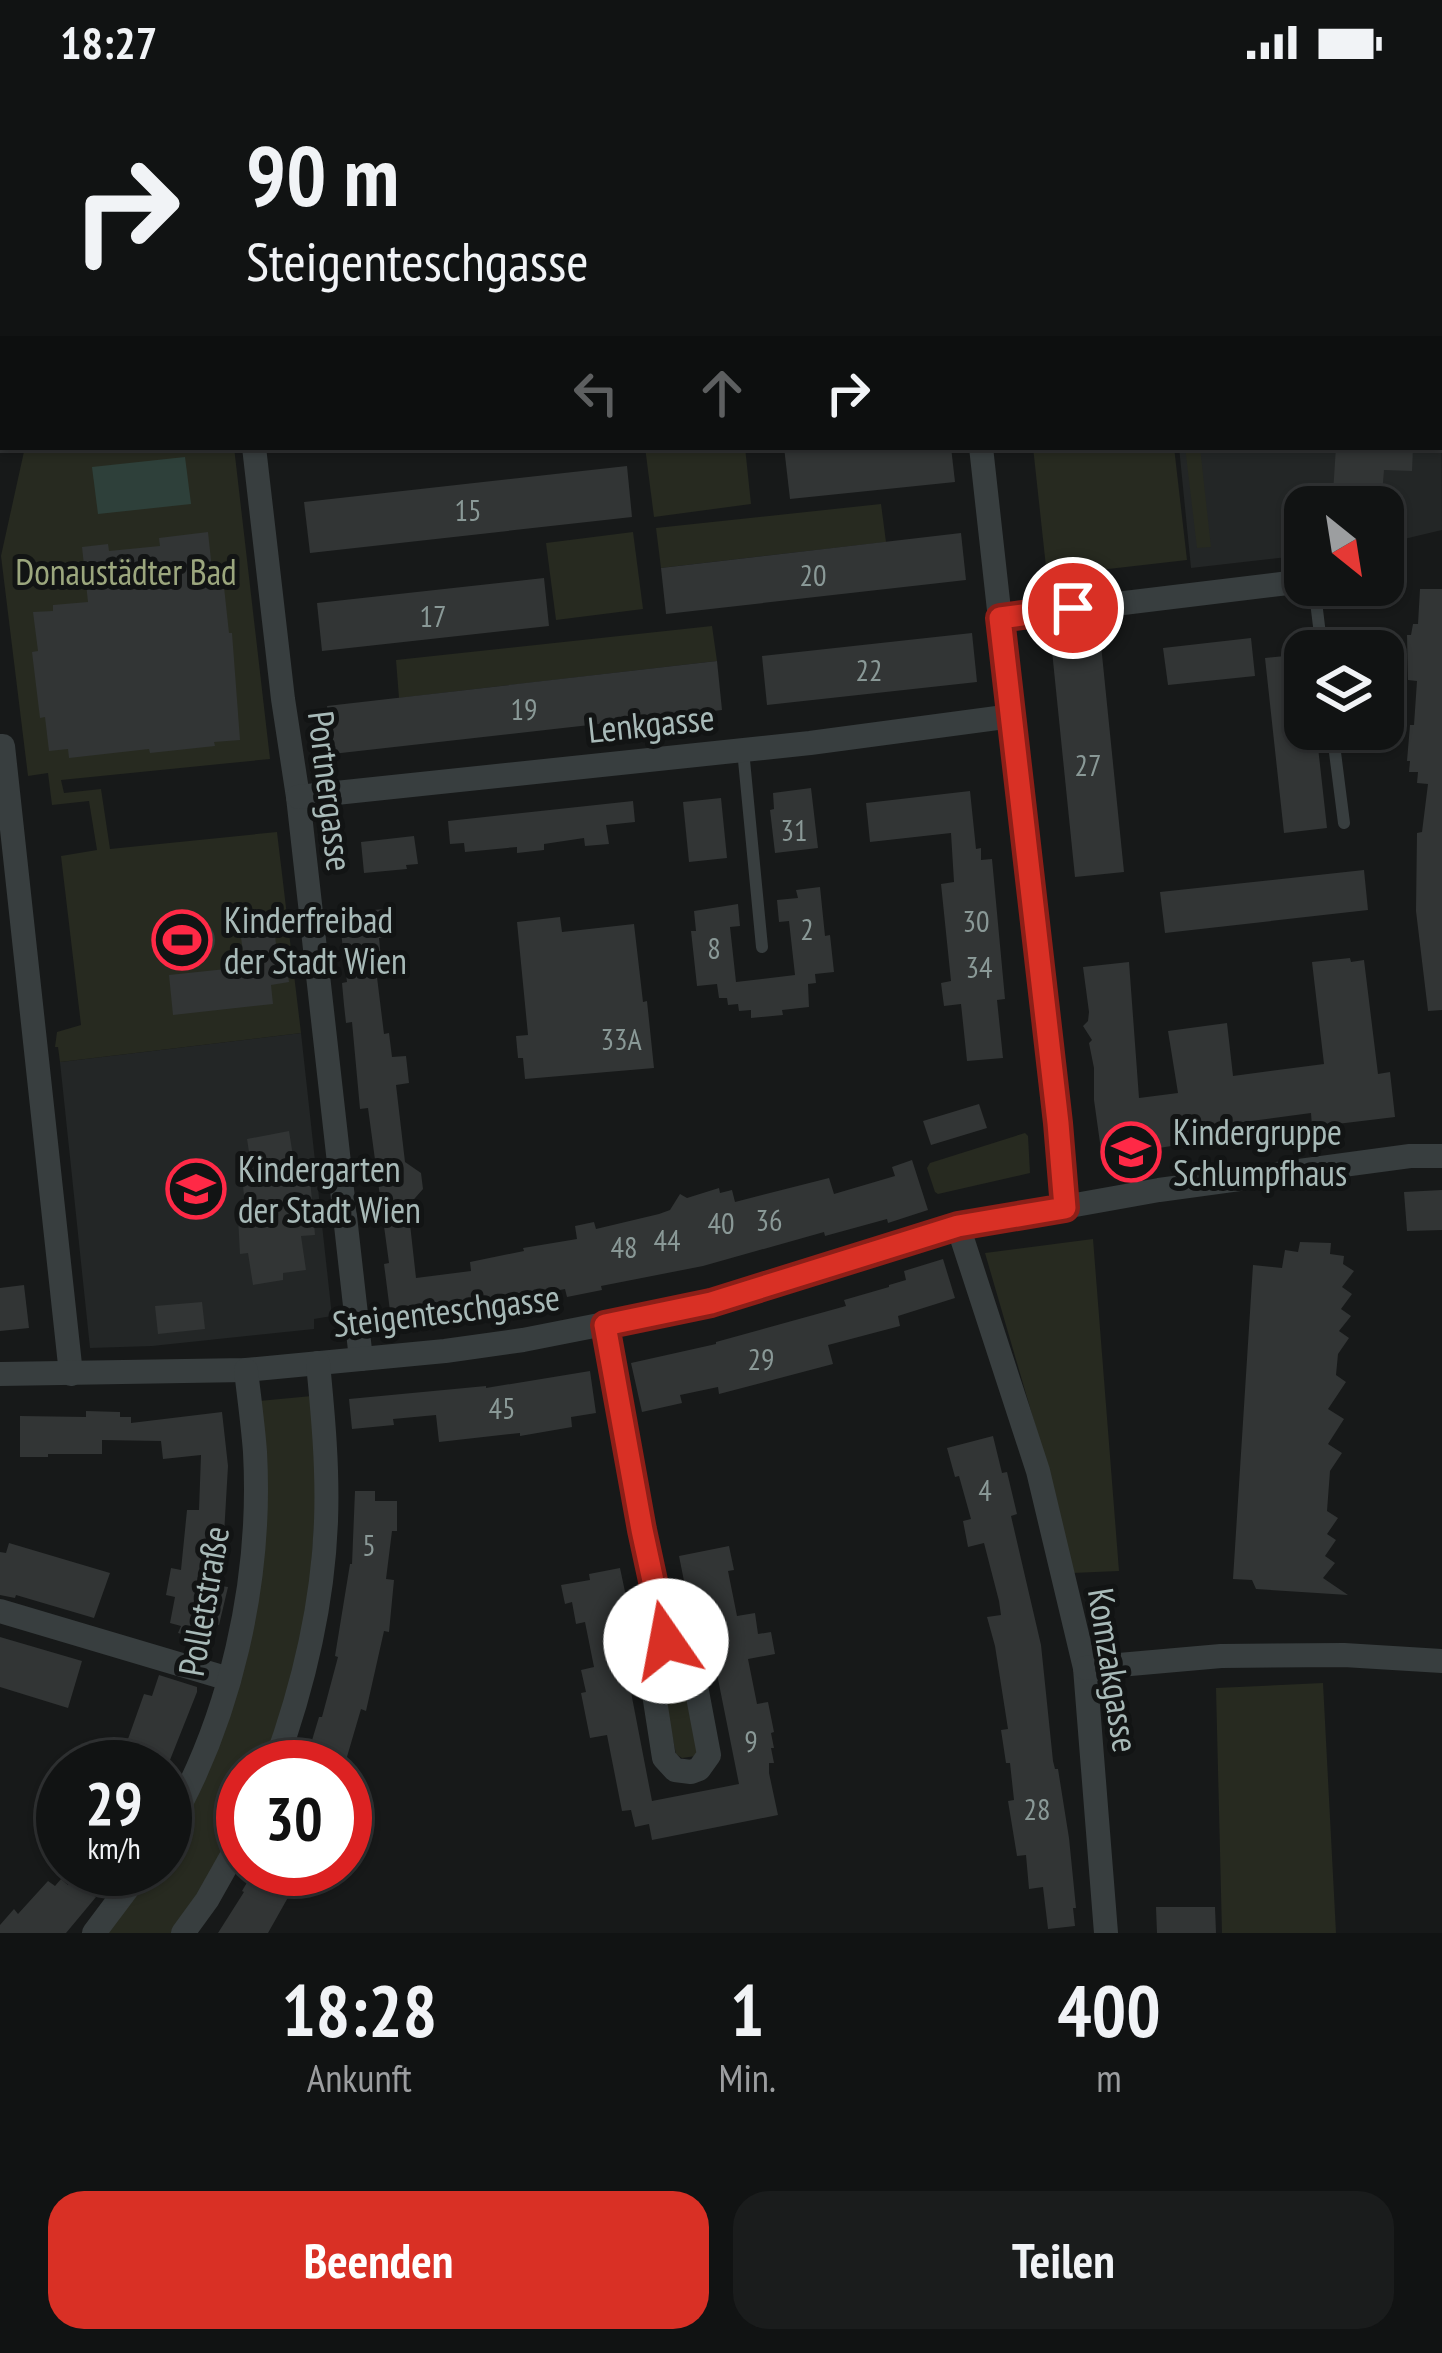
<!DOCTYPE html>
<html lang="de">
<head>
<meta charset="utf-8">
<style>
  :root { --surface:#111313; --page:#1a1c1c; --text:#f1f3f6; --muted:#9c9ea0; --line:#303233; --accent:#d93025 }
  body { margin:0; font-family:"PT Sans Narrow",sans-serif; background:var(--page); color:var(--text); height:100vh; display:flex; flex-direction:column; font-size:45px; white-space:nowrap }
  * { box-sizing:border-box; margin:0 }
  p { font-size:39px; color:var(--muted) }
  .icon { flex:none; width:66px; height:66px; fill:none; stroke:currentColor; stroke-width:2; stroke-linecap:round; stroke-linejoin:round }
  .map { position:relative; height:1849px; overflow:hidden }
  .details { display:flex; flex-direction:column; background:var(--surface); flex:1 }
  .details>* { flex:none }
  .banner { position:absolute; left:0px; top:0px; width:1443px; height:366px; box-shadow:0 3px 9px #0004,0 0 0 3px var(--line); background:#111313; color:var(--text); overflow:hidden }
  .needle { width:78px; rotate:150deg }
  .tools { position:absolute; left:1284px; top:402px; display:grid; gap:24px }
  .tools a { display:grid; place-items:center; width:120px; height:120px; border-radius:24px; background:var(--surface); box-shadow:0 3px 9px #0004,0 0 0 3px var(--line); font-size:60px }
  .speed { position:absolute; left:36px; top:1656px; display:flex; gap:24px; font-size:60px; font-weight:700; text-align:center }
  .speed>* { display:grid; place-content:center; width:156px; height:156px; border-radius:50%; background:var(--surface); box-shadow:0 3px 9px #0004,0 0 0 3px var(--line); line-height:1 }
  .speed small { font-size:30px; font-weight:400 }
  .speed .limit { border:18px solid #d22; background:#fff; color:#111 }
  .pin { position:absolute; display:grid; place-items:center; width:102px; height:102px; color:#fff; margin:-51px; border:6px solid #fff; border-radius:50%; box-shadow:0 3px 12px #0007 }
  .me { position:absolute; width:132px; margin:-66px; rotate:348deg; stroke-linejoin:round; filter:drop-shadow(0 0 9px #0008) }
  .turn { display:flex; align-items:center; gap:42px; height:252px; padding:0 48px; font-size:54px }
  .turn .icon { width:156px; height:156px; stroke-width:2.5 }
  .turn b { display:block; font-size:84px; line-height:102px }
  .lanes { display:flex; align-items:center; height:114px; padding:0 48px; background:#0003; justify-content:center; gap:60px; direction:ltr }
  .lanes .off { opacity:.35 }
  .eta { display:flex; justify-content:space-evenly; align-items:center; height:204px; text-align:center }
  .eta b { font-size:72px; font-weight:700; line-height:84px }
  .primary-button { display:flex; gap:24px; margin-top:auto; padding:24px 48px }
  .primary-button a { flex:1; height:138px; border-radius:36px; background:var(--accent); color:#fff; font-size:48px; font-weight:700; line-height:138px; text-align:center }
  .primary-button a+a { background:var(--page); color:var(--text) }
  .status { display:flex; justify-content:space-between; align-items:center; height:84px; padding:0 60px; background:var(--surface); direction:ltr }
  .status svg { height:33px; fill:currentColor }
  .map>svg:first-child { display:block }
</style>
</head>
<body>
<div class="status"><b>18:27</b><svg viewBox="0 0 49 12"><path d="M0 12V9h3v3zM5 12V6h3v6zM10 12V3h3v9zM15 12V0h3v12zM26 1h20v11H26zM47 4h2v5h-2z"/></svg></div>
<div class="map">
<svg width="1442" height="1849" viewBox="0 0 1442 1849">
  <rect width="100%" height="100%" fill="#171919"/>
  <g fill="#232626">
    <path d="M240 0H917V3H241Z"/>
    <path d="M932 0H1442V65L1440 3H932Z"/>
    <path d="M1440 109 1442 446 1383 460V423H1305V471L1191 484 1179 363H1440Z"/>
    <path d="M301 949 332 1232 314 1235V1245L152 1262 90 1264 60 978Z"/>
  </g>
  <g fill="#272a20">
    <path d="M0 0H210L211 3H3V322H0Z"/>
    <path d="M25 363H234L270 675 61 696 64 709 101 705 110 765 277 748 301 949 60 978 58 963H55L57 948 81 941 61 772 97 766 89 717 52 721 48 689 28 692 1 472Z"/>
    <path d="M645 363H745L751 420 654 433Z"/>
    <path d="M1033 363H1174L1187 476 1047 492Z"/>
    <path d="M1185 363H1200L1211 463 1197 464Z"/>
    <path d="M881 420 886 458 661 484 656 444Z"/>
    <path d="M633 448 643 525 556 536 546 459Z"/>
    <path d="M712 542 717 577 399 614 396 576Z"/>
    <path d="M1025 1049 1028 1052 1030 1089 938 1110 935 1108 927 1084 930 1079Z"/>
    <path d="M1093 1155 1119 1487 1072 1489 1049 1389 985 1169Z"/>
    <path d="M312 1312 318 1388 307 1539 265 1683H243V1733L216 1785 173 1849H105L152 1785H165V1765L180 1740 227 1628 259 1317Z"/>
    <path d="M1323 1599 1336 1849H1222L1216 1604Z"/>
    <path d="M683 1604 688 1609 700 1667 696 1672 682 1674 676 1670 664 1613 668 1608Z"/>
  </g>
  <g fill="#2e403a">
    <path d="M185 373 191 420 98 430 92 383Z"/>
    <circle cx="196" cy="856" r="19"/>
  </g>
  <g fill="#323535">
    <path d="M784 363H951L955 398 790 415Z"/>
    <path d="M1336 363H1413L1412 387 1384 386 1382 411 1333 409Z"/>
    <path d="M627 382 632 433 310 469 304 418Z"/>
    <path d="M208 448 214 504 224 503 229 549H232L240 656 214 658 215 662 150 669 149 665 69 674 68 665 49 667 45 633 40 634 32 568 38 567 33 528 53 527V521L88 518 82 463 108 460 109 467 160 462 159 454Z"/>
    <path d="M961 449 966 496 666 530 661 484Z"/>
    <path d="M544 494 549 542 322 567 317 519Z"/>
    <path d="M1420 505H1442V926L1428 927 1416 827 1417 749 1422 748 1428 700 1417 699 1418 688H1409L1410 677H1407L1410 641H1414L1417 597 1408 596 1407 551H1411L1413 540H1418Z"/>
    <path d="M972 549 977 598 767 621 762 572Z"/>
    <path d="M1100 551 1124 788 1075 793 1051 557Z"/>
    <path d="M1251 554 1255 592 1168 601 1163 564Z"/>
    <path d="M1305 570V645H1316L1327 744 1284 749 1265 574Z"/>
    <path d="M717 577 722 626 332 670 327 622Z"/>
    <path d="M811 704 818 764 775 769 770 726 774 725 773 709Z"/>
    <path d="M970 707 976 765 981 764V776L992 775 1005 915 997 916 1003 974 967 977 961 920 944 922 941 899 951 897 941 800 954 798 951 749 870 758 866 719Z"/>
    <path d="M721 714 727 774 689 778 683 718Z"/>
    <path d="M633 717 635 738 606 741 609 760 585 762 584 754 544 760V766L517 769V763L465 768 464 759 450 760 448 737Z"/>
    <path d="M414 752 418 780 406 781 407 785 364 789 361 758Z"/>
    <path d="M1364 786 1368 826 1165 849 1160 808Z"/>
    <path d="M820 803 825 852 830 851 834 888 815 890 816 899 808 900 809 923 782 926 783 931 751 934V926L739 927 738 920 728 921 727 914H719L717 900 697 902 691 847H696L694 827 738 820 740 842 730 843 736 898 795 891 789 837 779 838 777 816 798 814 796 806Z"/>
    <path d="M393 824 394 852 379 854 382 884 376 885 384 950 389 949 392 973 406 972 409 999 396 1001 405 1078 421 1089 423 1105 408 1122 416 1194 471 1187 470 1178 524 1167 523 1164 577 1155 575 1142 594 1138 596 1145 659 1130 670 1126 680 1110 687 1114 719 1104 720 1109 732 1106 735 1118 829 1094 834 1110 895 1092 892 1083 912 1076 928 1126 888 1139 887 1135 825 1152 824 1148 703 1182 601 1202 602 1206 567 1213 565 1205 444 1228 424 1230V1223L390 1227 384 1180 389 1179 368 1024 360 1025 352 938 346 939 344 921 342 899 347 898 341 848 348 847 346 829Z"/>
    <path d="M560 833 562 848 634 840 643 918 647 917 654 984 525 995 523 974H518L516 952 528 951 517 838Z"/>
    <path d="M274 842 278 879 286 878 289 898 271 901 273 920 173 931 169 891 245 883 240 846Z"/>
    <path d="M1350 874 1351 878 1364 876 1378 990 1390 988 1395 1033 1312 1043 1311 1029 1221 1041 1222 1054 1102 1073 1094 1016V984L1089 959 1092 956 1083 942 1088 937 1089 928 1083 883 1129 878 1139 1014 1178 1009 1168 947 1227 939 1233 992 1324 980 1312 878Z"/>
    <path d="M979 1020 987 1044 931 1061 923 1037Z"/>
    <path d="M289 1047 295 1085 309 1083 315 1151 301 1152 306 1186 283 1189V1196L253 1201 248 1169 240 1170 238 1132H246L243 1102 254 1100 247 1055Z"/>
    <path d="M1442 1106V1146L1407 1147 1404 1108Z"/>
    <path d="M1300 1158 1331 1159 1330 1170 1344 1172 1343 1180 1354 1187 1342 1203 1352 1210 1341 1225 1351 1232 1339 1247 1349 1254 1338 1270 1336 1291 1346 1298 1328 1325 1344 1335 1328 1360 1342 1369 1330 1387 1327 1427 1338 1434 1327 1450 1336 1456 1325 1472 1335 1479 1323 1494 1348 1511 1256 1505 1252 1496 1233 1495 1253 1181 1282 1184 1285 1166 1298 1168Z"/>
    <path d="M943 1175 955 1214 898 1232 900 1242 828 1261 833 1280 719 1310 718 1303 680 1311 682 1319 642 1328 631 1279 716 1260V1258L846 1222 844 1216 889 1203V1201L906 1196 904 1187Z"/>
    <path d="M24 1201 29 1244 0 1247V1204Z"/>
    <path d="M202 1218 205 1245 158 1250 155 1222Z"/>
    <path d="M590 1287 596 1329 571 1333 572 1343 520 1352V1349L439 1358 436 1331 393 1335 394 1341 352 1345 349 1315 486 1302V1304Z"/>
    <path d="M86 1327 120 1328V1333H131V1339L222 1328 228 1382 221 1502 228 1503 219 1541 214 1540 205 1571 186 1565 189 1552 178 1549 181 1542 170 1539 175 1513 166 1511 171 1484 181 1486 187 1426H199L201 1371 163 1375 161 1357 102 1356V1370H48V1373H20V1332L86 1333Z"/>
    <path d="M993 1352 1002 1389 1007 1388 1017 1430 1011 1432 1041 1561 1053 1677 1055 1685H1058L1069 1754 1076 1824H1073L1075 1842 1048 1845 1043 1803 1029 1805 1026 1771 1017 1772 1008 1717 1014 1716 1010 1679H1006L1001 1646 1008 1645 995 1562 987 1533 1001 1531 999 1517 984 1459 968 1463 963 1437 971 1435 959 1392 955 1393 947 1364Z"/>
    <path d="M355 1407H375V1417H397V1447H392L386 1495 394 1496 389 1548 384 1547 366 1627 361 1625 344 1683H304L319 1633H322L338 1573 335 1572 350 1480H352Z"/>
    <path d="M9 1459 110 1489 94 1534 16 1511 15 1514 0 1511V1468L6 1469Z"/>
    <path d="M729 1462 734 1486 728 1487 737 1532 755 1529 758 1550 771 1548 775 1570 748 1575 757 1620 768 1618 774 1648 771 1649 774 1664H771L774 1679H769V1689L778 1731 652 1756 649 1740 635 1743 631 1726 622 1727 607 1651 590 1654 581 1609 586 1608 581 1586 594 1583 585 1538 576 1540 572 1518 565 1520 561 1501 590 1496 589 1490 620 1484 639 1574 625 1577 652 1717 739 1700 711 1560 697 1562 679 1472Z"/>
    <path d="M0 1553 82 1577 68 1624 0 1603Z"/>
    <path d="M159 1591 197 1603V1608L168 1681 165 1683H141L143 1678 123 1669 144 1610 152 1612Z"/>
    <path d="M80 1785H108L90 1809 96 1813 66 1849H0V1841L14 1825 18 1830 48 1797 55 1802 61 1795 68 1801Z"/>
    <path d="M255 1785H304L268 1849H218L244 1808 242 1807Z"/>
    <path d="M1156 1823H1215L1216 1849H1157Z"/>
  </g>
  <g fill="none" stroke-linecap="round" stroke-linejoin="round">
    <g stroke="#383e3f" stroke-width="12">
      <path d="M1314 501 1322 567"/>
      <path d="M1332 645 1344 739"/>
      <path d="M743 666 762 863"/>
    </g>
    <g stroke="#383e3f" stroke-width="24">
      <path d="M1440 50H1442"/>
      <path d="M254 363 283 615 298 713 361 1275"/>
      <path d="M981 363 1065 1124"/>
      <path d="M1000 534 1305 497"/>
      <path d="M0 662H3L71 1290"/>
      <path d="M298 713 810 659 1012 632"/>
      <path d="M958 1142 1038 1387 1085 1584 1106 1849"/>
      <path d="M605 1242 642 1446 674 1594"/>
      <path d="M0 1290 246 1286 445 1267 523 1256 711 1219 958 1142 1159 1106 1410 1072H1442"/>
      <path d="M0 1527 229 1595"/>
      <path d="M1085 1584 1221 1572 1344 1571 1442 1577"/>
      <path d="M674 1594 691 1596 696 1602 709 1671 699 1685 691 1688 675 1686 664 1674 654 1610 664 1597Z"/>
      <path d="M274 1683C303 1604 323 1521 326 1437 328 1384 323 1331 318 1279"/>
      <path d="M165 1748C231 1636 262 1497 255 1368 253 1341 249 1313 246 1286"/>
      <path d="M94 1849 142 1785"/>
      <path d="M183 1849 207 1816 243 1752"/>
    </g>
  </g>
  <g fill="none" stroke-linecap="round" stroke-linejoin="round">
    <g stroke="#8d1f18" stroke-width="30">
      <path id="route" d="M666 1557 642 1446 605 1241 711 1219 958 1142 1065 1124 1058 1039 1000 534 1073 524"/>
    </g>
    <use href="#route" stroke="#d93025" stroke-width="21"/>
  </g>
  <defs>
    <g id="stadium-ring" transform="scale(3)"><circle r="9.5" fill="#121414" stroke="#ff2946" stroke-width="1.5"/><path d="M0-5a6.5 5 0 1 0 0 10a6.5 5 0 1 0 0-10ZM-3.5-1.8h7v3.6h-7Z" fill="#ff2946"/></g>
    <g id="school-ring" transform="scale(3)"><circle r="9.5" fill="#121414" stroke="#ff2946" stroke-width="1.5"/><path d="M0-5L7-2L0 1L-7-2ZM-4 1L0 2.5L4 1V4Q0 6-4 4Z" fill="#ff2946"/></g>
  </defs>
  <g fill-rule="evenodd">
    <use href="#stadium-ring" x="182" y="856"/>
    <use href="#school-ring" x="1131" y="1068"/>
    <use href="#school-ring" x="196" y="1105"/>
  </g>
  <g text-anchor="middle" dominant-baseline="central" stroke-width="10" stroke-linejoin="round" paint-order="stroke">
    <g font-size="30" fill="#8a9997">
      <text x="468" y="425">15</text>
      <text x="813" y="490">20</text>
      <text x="433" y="531">17</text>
      <text x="869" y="585">22</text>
      <text x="524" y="624">19</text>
      <text x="1088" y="680">27</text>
      <text x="794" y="745">31</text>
      <text x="976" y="836">30</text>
      <text x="807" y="844">2</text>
      <text x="714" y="863">8</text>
      <text x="979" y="882">34</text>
      <text x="621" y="954">33A</text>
      <text x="769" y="1135">36</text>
      <text x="721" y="1138">40</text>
      <text x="667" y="1155">44</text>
      <text x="624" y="1162">48</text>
      <text x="761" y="1274">29</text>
      <text x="502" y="1323">45</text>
      <text x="985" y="1405">4</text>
      <text x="369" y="1460">5</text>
      <text x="751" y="1656">9</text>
      <text x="1037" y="1724">28</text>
    </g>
    <g font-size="36" fill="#9ca77e" stroke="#121414">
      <text x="126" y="487">Donaustädter Bad</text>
    </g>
    <g font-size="36" fill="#a8bab8" stroke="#121414">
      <text transform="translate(651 639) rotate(-6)">Lenkgasse</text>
      <text transform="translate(331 707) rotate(83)">Portnergasse</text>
      <text transform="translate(446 1226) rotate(-7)">Steigenteschgasse</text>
      <text transform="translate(203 1517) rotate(-80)">Polletstraße</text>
      <text transform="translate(1114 1586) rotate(81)">Komzakgasse</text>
    </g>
    <g font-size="36" fill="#a8bab8" stroke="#121414" text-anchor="start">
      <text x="224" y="835">Kinderfreibad<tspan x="224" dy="41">der Stadt Wien</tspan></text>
      <text x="1173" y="1047">Kindergruppe<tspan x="1173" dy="41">Schlumpfhaus</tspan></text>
      <text x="238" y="1084">Kindergarten<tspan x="238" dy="41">der Stadt Wien</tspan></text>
    </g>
  </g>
</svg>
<div class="tools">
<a><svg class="needle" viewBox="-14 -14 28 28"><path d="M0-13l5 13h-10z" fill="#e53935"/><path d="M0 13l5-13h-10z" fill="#9c9ea0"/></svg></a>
<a><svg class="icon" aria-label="layers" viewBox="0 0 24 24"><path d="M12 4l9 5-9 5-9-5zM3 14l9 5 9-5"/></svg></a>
</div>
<div class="speed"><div>29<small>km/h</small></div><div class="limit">30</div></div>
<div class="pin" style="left:1073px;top:524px;background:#d93025"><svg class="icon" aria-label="arrive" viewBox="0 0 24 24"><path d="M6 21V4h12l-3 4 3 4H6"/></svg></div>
<svg class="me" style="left:666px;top:1557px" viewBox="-20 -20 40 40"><circle r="19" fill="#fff"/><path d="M0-13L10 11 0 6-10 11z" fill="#d93025"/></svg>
<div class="banner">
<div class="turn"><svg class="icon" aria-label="right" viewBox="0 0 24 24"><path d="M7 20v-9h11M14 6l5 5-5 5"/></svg><div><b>90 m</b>Steigenteschgasse</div></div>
<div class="lanes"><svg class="icon off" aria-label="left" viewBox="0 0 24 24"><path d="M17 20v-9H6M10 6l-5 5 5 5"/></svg><svg class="icon off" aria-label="ahead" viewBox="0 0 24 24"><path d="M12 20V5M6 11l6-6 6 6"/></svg><svg class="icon" aria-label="right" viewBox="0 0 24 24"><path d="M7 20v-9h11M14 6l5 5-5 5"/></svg></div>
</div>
</div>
<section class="details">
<div class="eta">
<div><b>18:28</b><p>Ankunft</p></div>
<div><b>1</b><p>Min.</p></div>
<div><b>400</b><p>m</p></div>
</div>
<div class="primary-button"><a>Beenden</a><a>Teilen</a></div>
</section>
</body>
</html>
